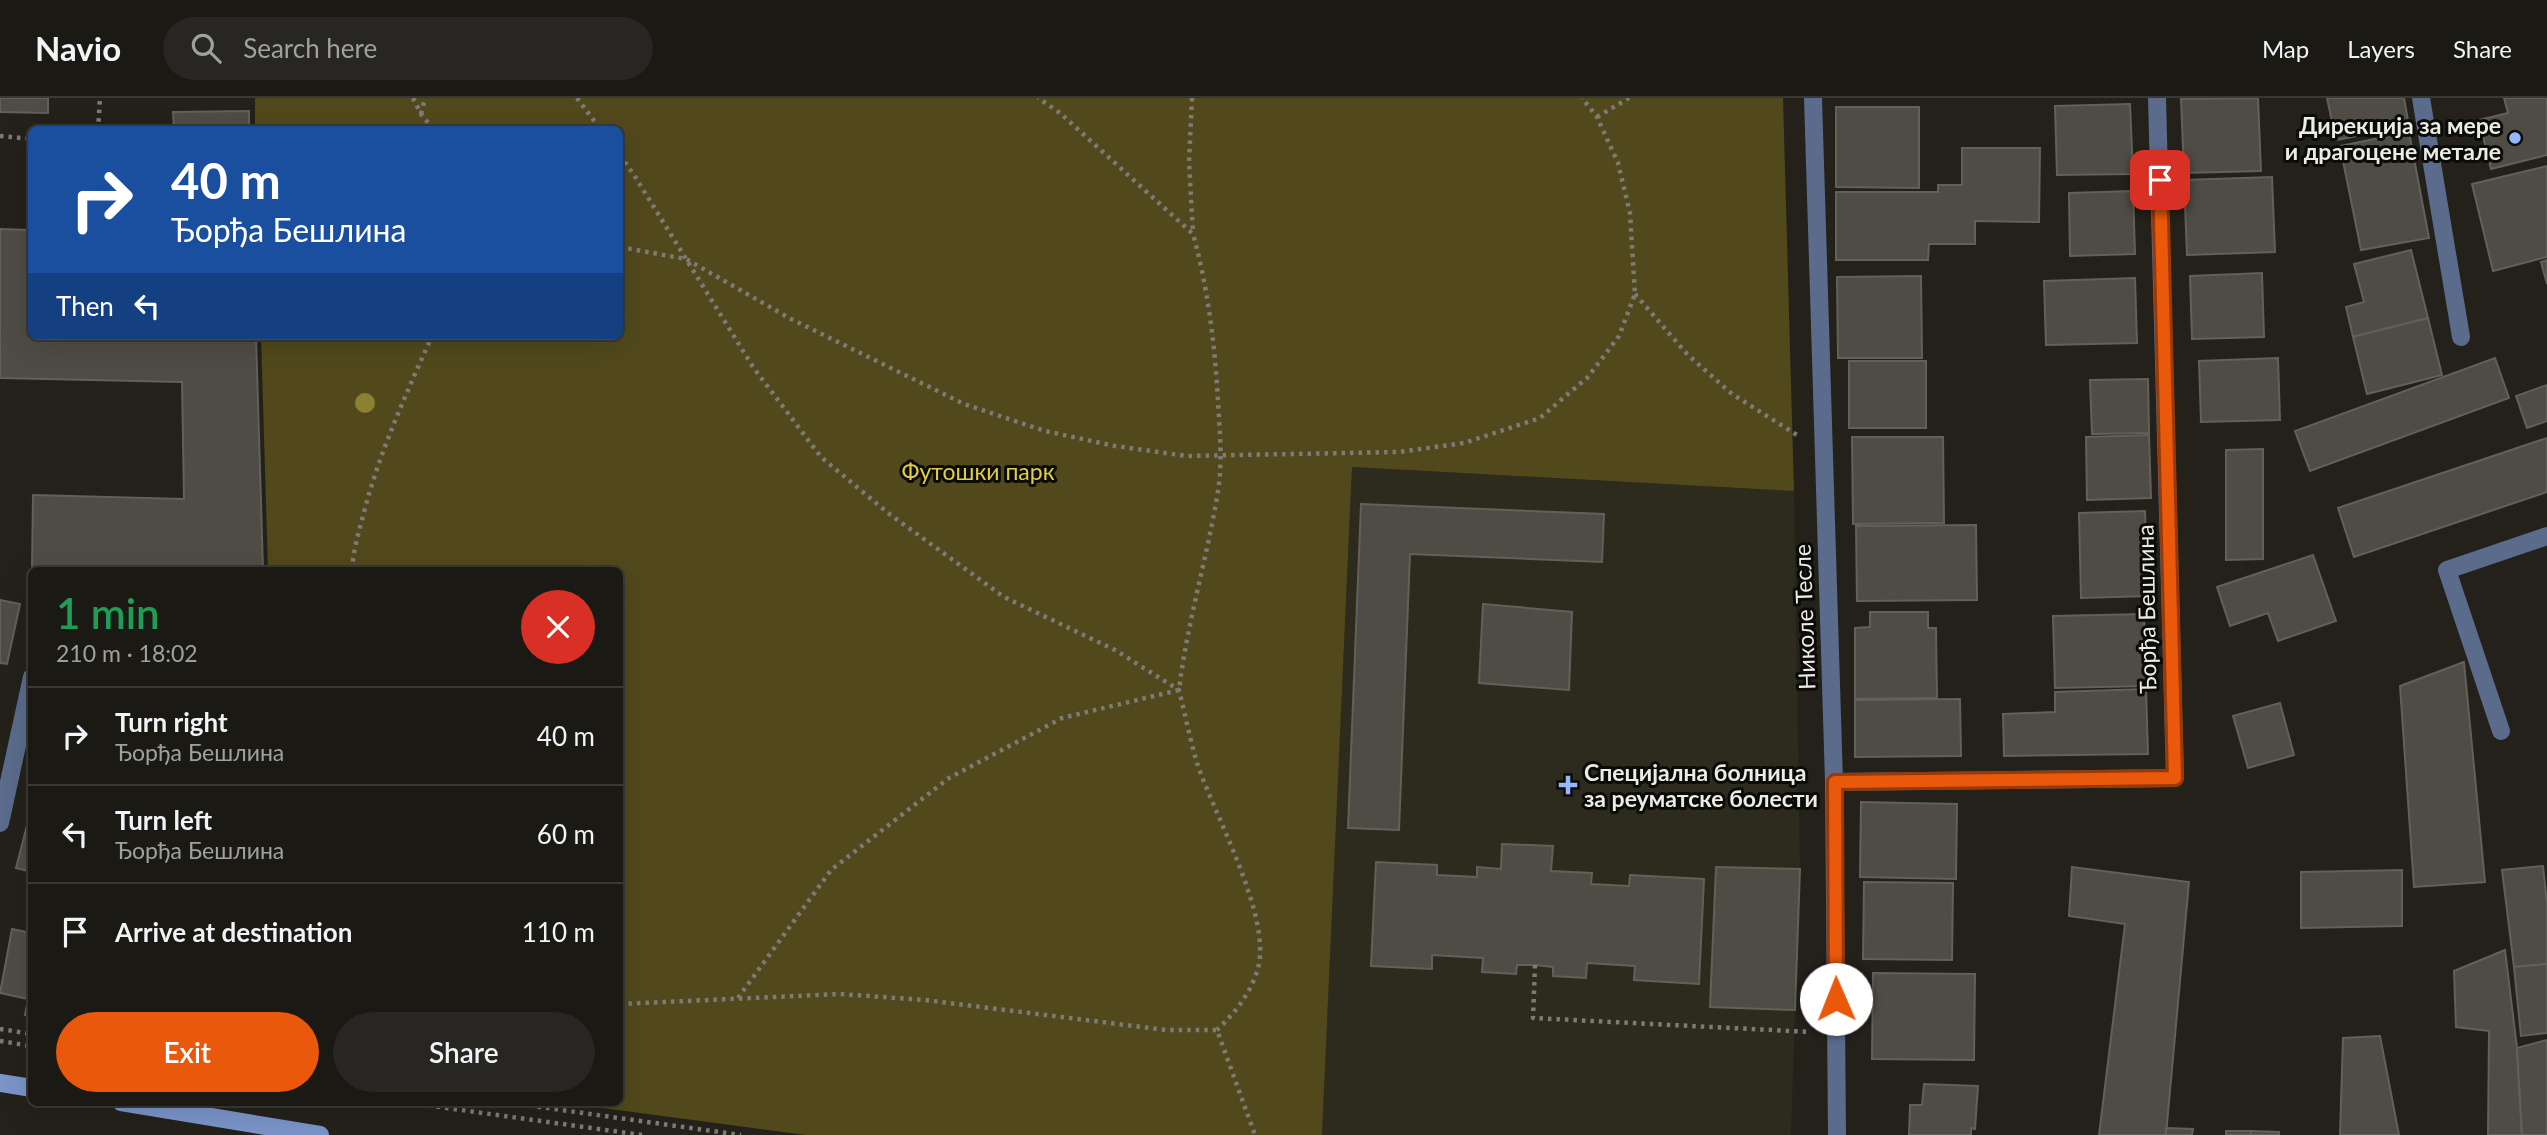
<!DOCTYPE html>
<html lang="en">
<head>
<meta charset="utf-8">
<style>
  :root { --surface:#1a1914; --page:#272622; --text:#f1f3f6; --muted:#9fa0a0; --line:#383834; --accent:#ea580c }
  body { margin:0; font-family:Lato,sans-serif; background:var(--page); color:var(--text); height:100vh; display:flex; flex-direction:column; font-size:26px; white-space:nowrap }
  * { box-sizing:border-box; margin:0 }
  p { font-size:23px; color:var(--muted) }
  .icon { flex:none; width:38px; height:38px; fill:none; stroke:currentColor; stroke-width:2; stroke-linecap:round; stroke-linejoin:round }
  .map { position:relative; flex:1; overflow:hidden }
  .side { position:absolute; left:28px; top:469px; width:595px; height:539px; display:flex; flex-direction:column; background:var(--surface); border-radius:10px; box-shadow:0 7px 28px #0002,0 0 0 2px var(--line) }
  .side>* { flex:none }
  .banner { position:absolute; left:28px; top:28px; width:595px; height:214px; border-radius:10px; box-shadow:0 7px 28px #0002,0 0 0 2px var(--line); background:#1a4fa0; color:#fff; overflow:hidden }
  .pin { position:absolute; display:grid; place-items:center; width:60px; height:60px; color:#fff; margin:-30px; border-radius:14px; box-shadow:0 4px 10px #0006 }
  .me { position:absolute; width:77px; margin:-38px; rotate:359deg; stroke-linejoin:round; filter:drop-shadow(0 0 5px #0008) }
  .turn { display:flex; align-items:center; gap:24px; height:147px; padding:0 28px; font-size:32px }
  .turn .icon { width:91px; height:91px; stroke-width:2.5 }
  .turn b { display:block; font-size:49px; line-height:60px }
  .then { display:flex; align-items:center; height:66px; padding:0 28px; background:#0003; gap:14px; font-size:26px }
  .round { display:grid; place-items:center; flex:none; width:74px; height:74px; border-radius:37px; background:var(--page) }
  .headline { display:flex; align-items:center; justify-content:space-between; height:119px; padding:0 28px }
  h1 { font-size:42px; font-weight:600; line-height:52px; color:#1e9e55 }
  .primary-button { display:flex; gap:14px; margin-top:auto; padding:14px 28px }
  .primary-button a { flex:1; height:80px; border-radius:42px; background:var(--accent); color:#fff; font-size:28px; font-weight:600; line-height:80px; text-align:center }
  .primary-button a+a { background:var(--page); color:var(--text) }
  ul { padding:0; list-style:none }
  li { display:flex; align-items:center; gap:21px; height:98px; padding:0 28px; border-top:2px solid var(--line) }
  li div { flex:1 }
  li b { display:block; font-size:26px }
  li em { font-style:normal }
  header { display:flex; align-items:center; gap:42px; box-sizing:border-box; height:98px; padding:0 35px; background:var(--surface); border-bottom:2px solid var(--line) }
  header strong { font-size:33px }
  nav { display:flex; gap:38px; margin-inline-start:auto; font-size:24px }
  .search { width:490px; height:63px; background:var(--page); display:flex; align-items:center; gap:18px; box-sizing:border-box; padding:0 24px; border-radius:38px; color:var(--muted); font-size:26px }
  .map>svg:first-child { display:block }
</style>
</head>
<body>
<header>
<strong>Navio</strong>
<div class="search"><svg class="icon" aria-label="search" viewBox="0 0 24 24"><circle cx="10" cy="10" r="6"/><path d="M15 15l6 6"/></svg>Search here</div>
<nav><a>Map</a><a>Layers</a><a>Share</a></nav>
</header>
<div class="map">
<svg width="2547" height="1037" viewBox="0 0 2547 1037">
  <rect width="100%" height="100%" fill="#23211a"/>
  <path fill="#2d2b1e" d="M1352 369 1794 393 1800 771 1791 1037H1322Z"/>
  <path fill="#51491c" d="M255 0H1783L1794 393 1352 369 1322 1037H806L565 1005 620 1004V472H268L261 238H620V32L255 31Z"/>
  <g fill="#4e4c44" stroke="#626159" stroke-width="2">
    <path d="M0 0H48V15L0 14Z"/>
    <path d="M2258 0 2261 73 2184 75 2181 1Z"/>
    <path d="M2327 0H2404L2409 28 2336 42Z"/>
    <path d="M2504 0H2547V57L2491 71 2479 22 2508 15Z"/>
    <path d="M2130 6 2133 76 2057 77 2055 8Z"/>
    <path d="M1836 9H1919V90L1836 89Z"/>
    <path d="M249 13V32H174L173 14Z"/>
    <path d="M2409 34 2429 140 2361 152 2340 48Z"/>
    <path d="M1962 50H2040L2039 124 1975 123V146H1929L1928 162H1836V94H1938V87H1962Z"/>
    <path d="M2547 68V159L2493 173 2472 86Z"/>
    <path d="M2272 79 2275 154 2187 157 2184 82Z"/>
    <path d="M2133 93 2135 156 2070 158 2069 95Z"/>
    <path d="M0 131 29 132 32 238H256L263 472H176V469L151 468 150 472H38L32 470 33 397 184 401 182 284 0 280Z"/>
    <path d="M2411 152 2428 220 2353 239 2346 209 2364 204 2354 166Z"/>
    <path d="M2547 162V186L2541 164Z"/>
    <path d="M2262 175 2264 239 2192 241 2190 178Z"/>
    <path d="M1921 178 1922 260H1838L1837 179Z"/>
    <path d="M2135 180 2137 245 2046 247 2044 183Z"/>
    <path d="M2428 220 2442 277 2367 296 2353 239Z"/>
    <path d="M2278 260 2280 322 2201 324 2199 263Z"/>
    <path d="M2495 260 2509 300 2310 373 2295 333Z"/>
    <rect x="1849" y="263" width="77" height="67"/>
    <path d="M2148 281 2149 335 2092 336 2090 282Z"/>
    <path d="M2547 287V323L2527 330 2516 298Z"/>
    <path d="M2149 337 2151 400 2087 402 2086 339Z"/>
    <path d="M1852 339H1943L1944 425 1853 426Z"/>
    <path d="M2547 340V394L2354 459 2338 410Z"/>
    <path d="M2263 351V461L2226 462V352Z"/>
    <path d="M1361 406 1604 416 1602 464 1410 456 1399 732 1348 730Z"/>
    <path d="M2145 413 2148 498 2081 500 2079 415Z"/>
    <path d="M1976 427 1977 502 1857 503 1856 428Z"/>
    <path d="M2313 457 2336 523 2278 543 2268 515 2230 528 2217 489Z"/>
    <path d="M0 502 20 506 7 566 0 565Z"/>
    <path d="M1483 506 1572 514 1569 592 1479 585Z"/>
    <path d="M1870 514H1928V530H1936L1937 600 1855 601V530L1870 529Z"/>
    <path d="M2144 516 2146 588 2055 590 2053 518Z"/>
    <path d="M2464 564 2485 784 2414 789 2400 588Z"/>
    <path d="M2146 591 2148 656 2004 658 2003 616 2055 614V594Z"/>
    <path d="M1960 601 1961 658 1855 659V602Z"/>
    <path d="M2280 605 2294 657 2248 670 2233 618Z"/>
    <path d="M1861 704 1957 706 1956 781 1860 779Z"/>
    <path d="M32 708V774L16 770Z"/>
    <path d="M1502 746 1553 748 1551 773 1592 775 1591 786 1629 788 1630 777 1704 781 1699 886 1634 882 1635 868 1587 865 1586 880 1553 878V869L1535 867H1517L1516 876 1482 874 1483 860 1432 857V871L1371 868 1376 764 1437 767V777L1477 779V769L1501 771Z"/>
    <path d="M2543 768 2547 806V866L2514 869 2502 772Z"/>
    <path d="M1716 769 1800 771 1795 912 1710 909Z"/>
    <path d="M2072 769 2189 784 2166 1037H2099L2125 826 2069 818Z"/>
    <path d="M2402 772V828L2301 830V774Z"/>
    <path d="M1864 784 1953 785 1952 862 1863 861Z"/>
    <path d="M12 831 32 835V919L25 917 28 901 0 895Z"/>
    <path d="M2505 852 2517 950 2522 1037H2488L2489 933 2456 929 2454 873Z"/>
    <path d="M2547 866V935L2521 938 2514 869Z"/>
    <path d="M1873 875 1975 876 1974 962 1872 961Z"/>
    <path d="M2380 938 2399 1037H2340L2343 940Z"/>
    <path d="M2547 942V1037H2522L2517 950Z"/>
    <path d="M1924 986 1978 988 1975 1031 1971 1030V1037H1909L1910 1007H1922Z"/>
    <path d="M2166 1030 2193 1031 2192 1037H2166Z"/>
    <rect x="2226" y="1033" width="25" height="4"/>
    <path d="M2251 1033 2279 1034V1037H2251Z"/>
  </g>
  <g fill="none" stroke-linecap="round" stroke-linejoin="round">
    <g stroke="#7c7b75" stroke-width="4.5" stroke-dasharray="3.5 5" stroke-linecap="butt">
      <path d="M413 0 421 16 434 32"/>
      <path d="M577 0 601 32"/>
      <path d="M1192 0 1189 64 1193 135"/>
      <path d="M421 16 425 0"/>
      <path d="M1597 19 1629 0"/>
      <path d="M98 32 100 0"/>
      <path d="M0 38 32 41"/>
      <path d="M620 57 634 77 753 269 821 359 888 415 1004 499 1115 552 1179 592C1185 616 1190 641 1197 665 1214 716 1272 819 1258 870 1251 895 1235 915 1217 932"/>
      <path d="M620 149 686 161 791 221 964 306 1045 333 1115 348 1187 358 1399 354 1464 345 1540 320 1588 279 1619 238 1635 196 1630 115 1618 65 1597 19 1582 0"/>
      <path d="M1635 196 1687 256 1732 296 1797 337"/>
      <path d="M352 472C353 452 359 434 364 414 380 353 406 296 432 238"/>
      <path d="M1535 867 1533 920 1811 934"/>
      <path d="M738 900 831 772 949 680 1062 620 1179 592C1187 526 1206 464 1217 399 1223 367 1220 336 1218 304 1215 248 1208 190 1193 136L1060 15 1038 0"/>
      <path d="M620 906 840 896 925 902 1166 932H1217L1255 1037"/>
      <path d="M0 931 32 936"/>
      <path d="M0 943 32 948"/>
      <path d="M403 1004 642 1037"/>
      <path d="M504 1004 741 1037"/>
    </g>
    <path stroke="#5a6b8b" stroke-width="18" d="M2501 633 2447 472 2547 438"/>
    <g stroke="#5a6b8b" stroke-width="18">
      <path d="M1813 0 1834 684 1837 1037"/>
      <path d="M2421 0 2461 239"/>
      <path d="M1834 684 2175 680 2157 0"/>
      <path d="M0 725 32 579"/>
    </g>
    <g stroke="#7a94c8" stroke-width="18">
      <path d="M0 985 32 990"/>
      <path d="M121 1004 320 1037"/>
    </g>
  </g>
  <circle fill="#8c8031" cx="365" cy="305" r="10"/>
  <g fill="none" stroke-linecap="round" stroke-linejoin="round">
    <g stroke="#983908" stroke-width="18">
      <path id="route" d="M1836 901 1835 684 2175 680 2160 82"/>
    </g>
    <use href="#route" stroke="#ea580c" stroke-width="12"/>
  </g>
  <g fill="#94b7fd" stroke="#0b0b08" stroke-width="2.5">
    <circle cx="2515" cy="40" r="7"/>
    <path d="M1564.5 676.5h7v7h7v7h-7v7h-7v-7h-7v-7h7z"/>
  </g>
  <g text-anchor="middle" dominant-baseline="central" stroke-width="6" stroke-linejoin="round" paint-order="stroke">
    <g font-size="23" font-weight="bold" fill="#ecece7" stroke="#0b0b08" text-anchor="end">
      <text x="2501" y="27">Дирекција за мере<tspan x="2501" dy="26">и драгоцене метале</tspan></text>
      <text x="1584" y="674" text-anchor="start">Специјална болница<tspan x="1584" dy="26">за реуматске болести</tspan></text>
    </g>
    <g font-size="23" fill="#e2cd44" stroke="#0b0b08">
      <text x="978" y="373">Футошки парк</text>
    </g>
    <g font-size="23" fill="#ecece7" stroke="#0b0b08">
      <text transform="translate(2146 511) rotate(-91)">Ђорђа Бешлина</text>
      <text transform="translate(1804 519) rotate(-92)">Николе Тесле</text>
    </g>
  </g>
</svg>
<div class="pin" style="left:2160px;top:82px;background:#d93025"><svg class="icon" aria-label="arrive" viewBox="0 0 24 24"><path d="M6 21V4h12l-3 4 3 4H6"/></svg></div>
<svg class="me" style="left:1836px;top:901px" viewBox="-20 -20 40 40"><circle r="19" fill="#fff"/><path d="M0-13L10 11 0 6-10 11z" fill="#ea580c"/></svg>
<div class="banner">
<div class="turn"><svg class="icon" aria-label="right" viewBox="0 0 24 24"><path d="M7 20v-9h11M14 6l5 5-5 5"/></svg><div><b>40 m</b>Ђорђа Бешлина</div></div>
<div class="then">Then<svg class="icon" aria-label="left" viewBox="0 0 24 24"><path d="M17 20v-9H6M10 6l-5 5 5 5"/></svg></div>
</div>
<section class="side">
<div class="headline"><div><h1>1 min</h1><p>210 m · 18:02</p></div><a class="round" style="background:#d93025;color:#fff"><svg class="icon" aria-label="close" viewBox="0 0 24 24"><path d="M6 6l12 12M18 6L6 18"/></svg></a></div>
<ul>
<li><svg class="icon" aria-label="right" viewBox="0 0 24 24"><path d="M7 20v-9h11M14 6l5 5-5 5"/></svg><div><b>Turn right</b><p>Ђорђа Бешлина</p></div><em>40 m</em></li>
<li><svg class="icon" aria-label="left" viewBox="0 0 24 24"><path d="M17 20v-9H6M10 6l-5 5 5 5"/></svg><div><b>Turn left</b><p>Ђорђа Бешлина</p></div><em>60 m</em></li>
<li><svg class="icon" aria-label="arrive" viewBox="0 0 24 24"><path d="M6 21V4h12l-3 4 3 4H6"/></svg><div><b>Arrive at destination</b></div><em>110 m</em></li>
</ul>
<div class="primary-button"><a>Exit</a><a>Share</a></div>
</section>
</div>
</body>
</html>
